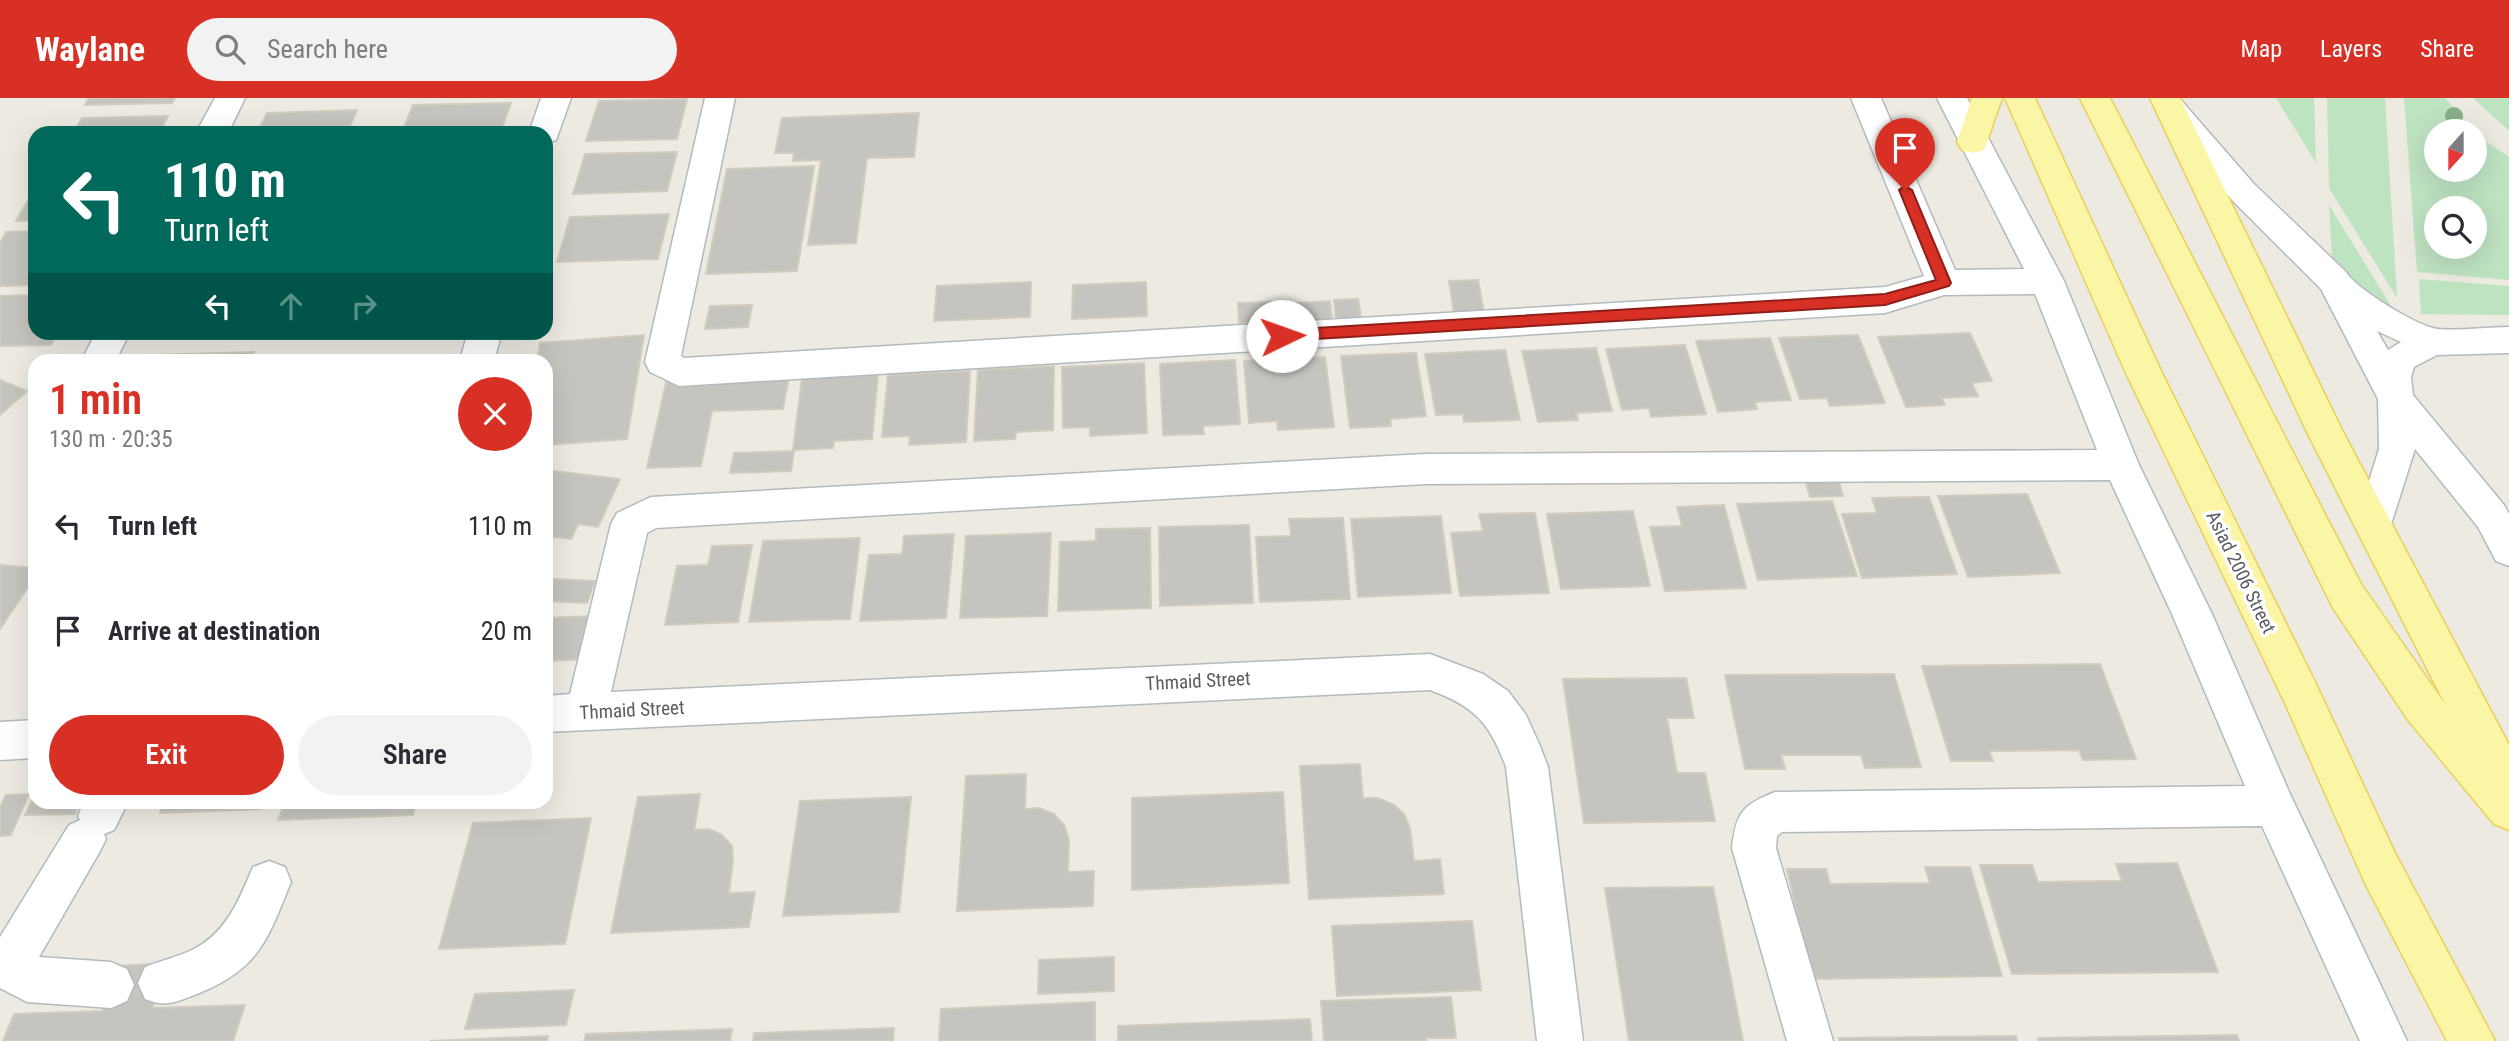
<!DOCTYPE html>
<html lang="en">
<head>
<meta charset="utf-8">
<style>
  :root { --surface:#fff; --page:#f2f2f3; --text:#2b2b33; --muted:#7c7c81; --accent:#d93025 }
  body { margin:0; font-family:"Roboto Condensed",sans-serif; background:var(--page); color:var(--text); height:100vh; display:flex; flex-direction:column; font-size:26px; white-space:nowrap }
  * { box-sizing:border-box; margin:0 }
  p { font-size:23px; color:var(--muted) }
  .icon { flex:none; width:38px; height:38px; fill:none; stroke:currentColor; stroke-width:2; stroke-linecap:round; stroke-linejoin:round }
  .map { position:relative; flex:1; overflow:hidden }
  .sheet { position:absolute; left:28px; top:256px; width:525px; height:455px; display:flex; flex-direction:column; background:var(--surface); border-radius:21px; box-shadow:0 7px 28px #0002 }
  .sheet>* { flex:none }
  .top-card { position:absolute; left:28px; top:28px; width:525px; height:214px; border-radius:21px; box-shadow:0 7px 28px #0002; background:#00695c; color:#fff; overflow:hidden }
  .needle { width:46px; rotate:201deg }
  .fabs { position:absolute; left:2424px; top:21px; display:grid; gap:14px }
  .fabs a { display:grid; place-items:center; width:63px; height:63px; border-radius:50%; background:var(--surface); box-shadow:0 7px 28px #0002; font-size:35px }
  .pin { position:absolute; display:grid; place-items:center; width:60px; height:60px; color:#fff; margin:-72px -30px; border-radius:50% 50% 50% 0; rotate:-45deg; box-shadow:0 0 7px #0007 }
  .pin .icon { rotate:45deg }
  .me { position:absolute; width:77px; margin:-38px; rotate:87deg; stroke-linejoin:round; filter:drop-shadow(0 0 5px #0008) }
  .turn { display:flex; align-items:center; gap:24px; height:147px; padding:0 21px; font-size:32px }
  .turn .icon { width:91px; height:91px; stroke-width:2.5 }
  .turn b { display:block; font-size:49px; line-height:60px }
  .lanes { display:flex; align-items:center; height:66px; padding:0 21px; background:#0003; justify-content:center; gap:35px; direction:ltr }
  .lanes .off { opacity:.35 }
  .round { display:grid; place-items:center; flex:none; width:74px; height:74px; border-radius:37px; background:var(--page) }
  .overview { display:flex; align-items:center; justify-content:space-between; height:119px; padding:0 21px }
  h1 { font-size:42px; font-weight:600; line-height:52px; color:var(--accent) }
  .primary-button { display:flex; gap:14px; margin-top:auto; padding:14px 21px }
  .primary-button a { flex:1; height:80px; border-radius:42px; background:var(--accent); color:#fff; font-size:28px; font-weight:600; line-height:80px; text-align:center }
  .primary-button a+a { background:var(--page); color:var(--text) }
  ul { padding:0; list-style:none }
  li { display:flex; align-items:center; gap:21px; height:105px; padding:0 21px }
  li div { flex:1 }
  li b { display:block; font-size:26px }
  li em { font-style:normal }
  header { display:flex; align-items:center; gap:42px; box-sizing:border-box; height:98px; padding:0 35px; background:var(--accent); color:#fff }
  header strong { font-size:33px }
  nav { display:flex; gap:38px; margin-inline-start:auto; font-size:24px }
  .search { width:490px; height:63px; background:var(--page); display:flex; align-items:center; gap:18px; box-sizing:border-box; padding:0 24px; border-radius:38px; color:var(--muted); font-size:26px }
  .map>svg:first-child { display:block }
</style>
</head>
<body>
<header>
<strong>Waylane</strong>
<div class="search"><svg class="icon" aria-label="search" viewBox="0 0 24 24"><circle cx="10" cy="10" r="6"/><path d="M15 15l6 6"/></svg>Search here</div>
<nav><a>Map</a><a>Layers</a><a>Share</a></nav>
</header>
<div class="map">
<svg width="2509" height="943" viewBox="0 0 2509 943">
  <rect width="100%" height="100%" fill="#eceae1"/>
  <g fill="#bee3c1" fill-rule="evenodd">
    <path d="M2276 0H2314L2316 65Z"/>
    <path d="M2327 0H2385L2397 200 2329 90Z"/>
    <path d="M2404 0H2445L2478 38 2509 59V182L2417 174ZM2436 33H2474V72H2436ZM2436 110H2474V149H2436Z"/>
    <path d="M2473 0H2509V33Z"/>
    <path d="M2329 107 2399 221 2337 175 2332 160Z"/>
    <path d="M2419 181 2509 188V217L2421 216Z"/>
  </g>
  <g fill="#c6c4be" stroke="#d0ccbf" stroke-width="2">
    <path d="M89 0H175L172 5 85 7Z"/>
    <path d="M687 1 677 41 586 43 599 3Z"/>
    <path d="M511 5 501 32 479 33 478 35H402L413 7Z"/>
    <path d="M357 12 347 35H257L267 15Z"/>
    <path d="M919 15 914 59 867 60 856 145 808 147 821 62 793 63 794 55H775L782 20Z"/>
    <path d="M168 18 159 35H73L82 20Z"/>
    <path d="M677 54 667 93 573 96 585 56Z"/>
    <path d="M814 68 797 173 706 176 727 71Z"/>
    <path d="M35 90V123H16Z"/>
    <path d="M669 116 658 161 557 164 570 119Z"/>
    <path d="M35 133V187L0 188V145L6 134Z"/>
    <path d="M1478 182 1484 214 1454 215 1449 183Z"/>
    <path d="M1031 184 1030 219 934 223 937 188Z"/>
    <path d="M1146 184 1147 218 1072 221 1073 187Z"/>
    <path d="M35 197V234H58L51 247 0 248V198Z"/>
    <path d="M1358 201 1361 220 1336 221 1334 202Z"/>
    <path d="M1330 203 1332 223 1280 226 1279 206Z"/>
    <path d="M1274 204 1276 223 1239 225 1238 205Z"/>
    <path d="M752 207 748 229 705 231 710 208Z"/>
    <path d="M1970 235 1992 283 1972 285 1978 298 1941 300 1945 307 1906 309 1878 239Z"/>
    <path d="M644 237 627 341 546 347V262H537L540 245Z"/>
    <path d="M1858 237 1885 305 1830 308 1827 300 1800 301 1779 240Z"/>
    <path d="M1770 240 1791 302 1755 304 1757 311 1718 314 1696 243Z"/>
    <path d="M1685 247 1706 316 1651 319 1649 310 1622 312 1606 251Z"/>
    <path d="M1596 250 1612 313 1576 315 1578 322 1538 324 1522 253Z"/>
    <path d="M1505 252 1520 322 1464 324 1463 316 1436 317 1425 256Z"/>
    <path d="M254 254 250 262H151L154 257Z"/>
    <path d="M1416 255 1426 318 1390 321 1391 328 1350 330 1341 258Z"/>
    <path d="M1325 259 1334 329 1278 332 1277 323 1249 325 1244 263Z"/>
    <path d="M1235 262 1240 326 1203 328 1204 336 1163 337 1160 266Z"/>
    <path d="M1144 265 1147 335 1090 338V329L1063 330 1062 269Z"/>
    <path d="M1054 268 1053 332 1016 334 1015 341 974 343 978 272Z"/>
    <path d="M790 273 783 311 712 313 701 368 647 370 668 276Z"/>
    <path d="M970 273 966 344 909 347 910 338 882 339 888 277Z"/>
    <path d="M878 276 872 341 834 343 833 350 793 352 802 280Z"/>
    <path d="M0 282 27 293 0 317Z"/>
    <path d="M794 353 791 373 730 375 734 355Z"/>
    <path d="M546 372 620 381 598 429 578 426 571 441 546 438Z"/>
    <path d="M1837 377 1843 398 1810 399 1804 378Z"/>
    <path d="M2027 396 2060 475 1968 479 1938 398Z"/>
    <path d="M1929 399 1957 476 1862 480 1842 416 1877 415 1872 400Z"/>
    <path d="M1832 403 1857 478 1758 482 1737 406Z"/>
    <path d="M1724 407 1746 490 1665 493 1650 429 1682 428 1677 409Z"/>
    <path d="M1633 413 1650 488 1561 491 1547 416Z"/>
    <path d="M1535 415 1549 495 1460 498 1451 435 1483 433 1479 416Z"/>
    <path d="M1441 418 1451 495 1358 499 1351 421Z"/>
    <path d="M1343 420 1350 501 1260 504 1256 439 1291 438 1289 421Z"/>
    <path d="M1249 427 1253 505 1160 508 1159 429Z"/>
    <path d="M1150 430 1151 510 1058 513 1060 444 1096 443V431Z"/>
    <path d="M1051 435 1047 518 960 520 966 438Z"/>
    <path d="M954 436 946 520 860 523 869 457 902 456 904 438Z"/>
    <path d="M860 440 850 521 749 524 763 443Z"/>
    <path d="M752 447 738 524 665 527 677 468 708 467 712 448Z"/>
    <path d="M0 467 35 470V479L0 531Z"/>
    <path d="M554 481 595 483 587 505 546 503Z"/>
    <path d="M596 518 587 561 546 563V520Z"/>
    <path d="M2100 566 2136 661 2083 662 2079 652 1989 653 1993 663H1951L1922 568Z"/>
    <path d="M1894 576 1921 669 1865 670 1861 657H1781L1785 671H1745L1725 577Z"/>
    <path d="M1686 580 1694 620H1667L1677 675H1705L1715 723 1584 725 1563 581Z"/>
    <path d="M1360 666 1363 700H1377L1393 706 1404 716 1410 730 1414 763 1440 761 1444 796 1309 801 1300 668Z"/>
    <path d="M1026 676 1025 711 1039 710 1054 716 1064 727 1069 742 1068 774 1094 773 1093 808 957 813 966 678Z"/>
    <path d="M1283 694 1289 785 1132 792V700Z"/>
    <path d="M29 696 11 737 0 738V709L6 697Z"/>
    <path d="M35 696V704H80L75 716 25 717Z"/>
    <path d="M700 696 694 732 709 731 722 737 732 748 733 762 729 795 755 794 749 829 611 835 638 699Z"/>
    <path d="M911 699 899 814 783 818 800 703Z"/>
    <path d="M164 704H263L261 711 160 715Z"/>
    <path d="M285 704H416L413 717 278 722Z"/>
    <path d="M591 720 565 846 439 851 473 725Z"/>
    <path d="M2177 765 2218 874 2012 876 1980 767H2032L2038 784 2122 783 2116 766Z"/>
    <path d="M1925 769H1970L2002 878 1812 881 1787 771H1826L1830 786 1930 785Z"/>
    <path d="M1713 789 1743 943H1629L1605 790Z"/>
    <path d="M1472 823 1481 892 1337 898 1332 828Z"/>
    <path d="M1114 859V893L1038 896 1039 862Z"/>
    <path d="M168 865 152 910 245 907 233 943H3L14 916 102 913 119 868Z"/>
    <path d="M574 892 566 927 465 931 475 896Z"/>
    <path d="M1451 899 1456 940H1426V943H1324L1321 903Z"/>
    <path d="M1095 904V943H939L941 911Z"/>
    <path d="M1310 921 1312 943H1118V928Z"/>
    <path d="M894 930 893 943H753L754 935Z"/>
    <path d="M732 931 730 943H584L586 936Z"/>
    <path d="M2237 937 2239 943H2039L2038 940Z"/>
    <path d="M548 938 547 943H430Z"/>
    <path d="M2016 938 2017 943H1839V940Z"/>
  </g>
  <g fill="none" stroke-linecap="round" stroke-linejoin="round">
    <g stroke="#b6b8bd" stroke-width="3">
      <g id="minor">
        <path d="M215 0H245L228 35H196Z"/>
        <path d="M541 0H571L556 42 546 45V35H529Z"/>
        <path d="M705 0H735L681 258 684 260 1885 189 1924 178 1851 0H1881L1955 172 2024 171 1937 0H1967L2064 183 2139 367 2212 516 2290 696 2407 943H2360L2262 728 1782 734 1777 738 1776 750 1833 943H1787L1732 750C1736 715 1742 707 1775 694L2245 688 2172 516 2110 382 1425 386 656 430 647 435 611 594 1430 556 1483 576 1508 593 1526 617 1540 648 1548 669 1583 943H1537L1506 669C1490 625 1474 608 1430 592L546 634V598L570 596 611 426 617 415 651 399 1425 356 2097 352 2035 196 1944 197 1885 215 679 288 650 274 645 264Z"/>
        <path d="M2158 1H2180L2254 86 2346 174C2355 190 2418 229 2438 231 2461 233 2486 229 2509 229V255L2437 257 2414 269 2411 279 2413 297 2504 407 2509 416V468L2496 463 2478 429 2415 351 2387 439 2374 444 2361 439 2355 428 2379 351 2378 301 2321 191 2232 102 2158 15 2154 8ZM2377 233 2401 244 2388 252Z"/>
        <path d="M96 234H130L116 262H82Z"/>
        <path d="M468 234H502L494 262H460Z"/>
        <path d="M35 622V660L0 662V624Z"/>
        <path d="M84 704H128L114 732 104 736 106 741 99 755 39 859 111 864 127 871 134 887 127 903 111 910 27 904 0 890V839L69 727 80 722 78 718Z"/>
        <path d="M269 763 285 769 291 784C267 843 259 871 197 896 175 904 167 910 145 901L138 885 145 869C160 863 177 859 192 852 226 836 239 802 253 769Z"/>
      </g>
    </g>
    <g stroke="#eacf5b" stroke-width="3">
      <g id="major">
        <path d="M1972 0H2002L1984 52 1973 55 1962 52 1957 44Z"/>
        <path d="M2005 0H2035L2161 273 2315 584 2395 755 2495 943H2447L2365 785 2284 603 2125 273Z"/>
        <path d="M2080 0H2110L2361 486 2445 606 2307 334 2150 0H2180L2342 332 2509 647V732L2494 726 2408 622 2333 510Z"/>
      </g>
    </g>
    <use href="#minor" fill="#fff" fill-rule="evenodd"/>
    <use href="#major" fill="#fbf5a6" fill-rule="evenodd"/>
  </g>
  <circle fill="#89b08a" cx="2454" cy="18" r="9"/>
  <path fill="#d93025" stroke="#8d1f18" stroke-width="2" d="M1905 88 1912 92 1951 185 1949 188 1885 207 1282 243 1275 238 1282 232 1885 196 1936 182 1899 92Z"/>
  <g text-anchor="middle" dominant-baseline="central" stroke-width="7" stroke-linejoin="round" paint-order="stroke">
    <g font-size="19" fill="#595c61" stroke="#fff">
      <text transform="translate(2241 474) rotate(64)">Asiad 2006 Street</text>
      <text transform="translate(1198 583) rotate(-3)">Thmaid Street</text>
      <text transform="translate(632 612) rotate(-3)">Thmaid Street</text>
    </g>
  </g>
</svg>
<div class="fabs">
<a><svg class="needle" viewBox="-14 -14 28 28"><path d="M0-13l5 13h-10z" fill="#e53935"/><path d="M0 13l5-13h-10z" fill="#7c7c81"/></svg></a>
<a><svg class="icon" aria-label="search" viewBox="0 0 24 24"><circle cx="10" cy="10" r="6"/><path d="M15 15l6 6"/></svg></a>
</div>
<div class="pin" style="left:1905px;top:92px;background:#d93025"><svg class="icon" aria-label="arrive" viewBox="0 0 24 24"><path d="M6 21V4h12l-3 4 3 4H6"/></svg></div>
<svg class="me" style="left:1282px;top:238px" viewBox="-20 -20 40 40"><circle r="19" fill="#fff"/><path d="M0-13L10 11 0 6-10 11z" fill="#d93025"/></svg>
<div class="top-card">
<div class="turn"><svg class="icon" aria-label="left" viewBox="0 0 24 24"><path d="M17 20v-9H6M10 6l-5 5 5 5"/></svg><div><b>110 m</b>Turn left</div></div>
<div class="lanes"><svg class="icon" aria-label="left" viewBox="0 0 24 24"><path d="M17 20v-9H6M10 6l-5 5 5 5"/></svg><svg class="icon off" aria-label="ahead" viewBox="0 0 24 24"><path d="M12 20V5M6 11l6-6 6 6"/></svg><svg class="icon off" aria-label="right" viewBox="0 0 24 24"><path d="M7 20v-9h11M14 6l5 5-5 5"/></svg></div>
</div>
<section class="sheet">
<div class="overview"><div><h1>1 min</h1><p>130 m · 20:35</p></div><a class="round" style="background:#d93025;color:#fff"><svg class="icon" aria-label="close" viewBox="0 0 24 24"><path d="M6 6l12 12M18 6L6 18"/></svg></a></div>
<ul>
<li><svg class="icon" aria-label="left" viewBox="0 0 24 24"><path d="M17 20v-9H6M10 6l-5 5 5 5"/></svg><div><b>Turn left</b></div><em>110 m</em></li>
<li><svg class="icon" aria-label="arrive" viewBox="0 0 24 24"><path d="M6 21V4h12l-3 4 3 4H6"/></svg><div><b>Arrive at destination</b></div><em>20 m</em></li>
</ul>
<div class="primary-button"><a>Exit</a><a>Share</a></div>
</section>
</div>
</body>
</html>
